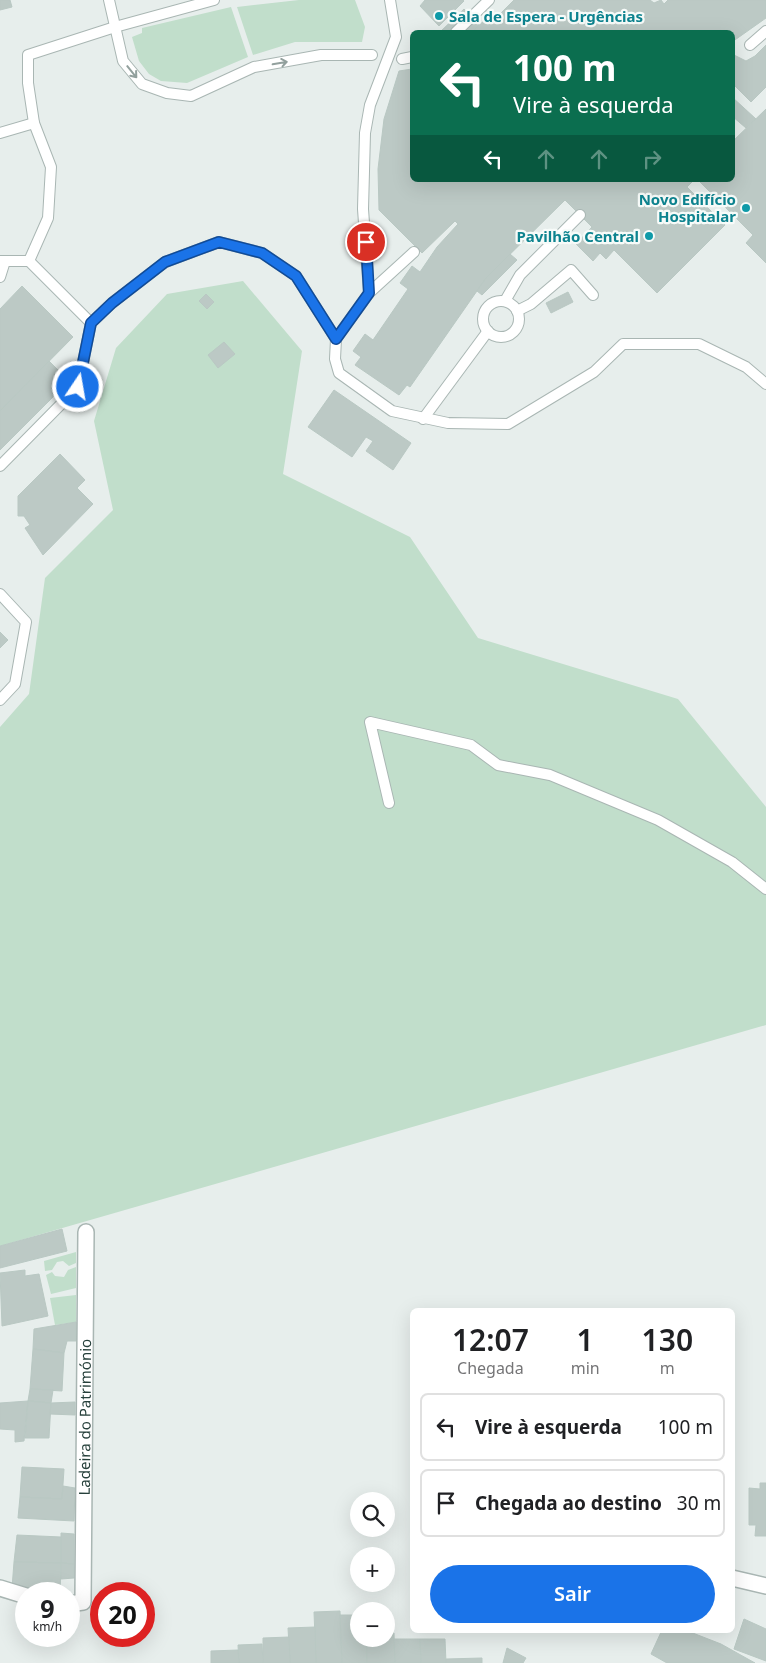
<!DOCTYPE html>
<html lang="pt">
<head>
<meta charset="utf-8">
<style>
  :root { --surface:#fff; --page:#f6f6f6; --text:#202124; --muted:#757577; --line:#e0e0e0; --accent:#1a73e8 }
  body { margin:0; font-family:"Noto Sans",sans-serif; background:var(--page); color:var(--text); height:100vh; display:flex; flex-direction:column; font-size:19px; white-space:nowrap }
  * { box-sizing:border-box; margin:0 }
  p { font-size:16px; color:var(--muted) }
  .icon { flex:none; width:28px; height:28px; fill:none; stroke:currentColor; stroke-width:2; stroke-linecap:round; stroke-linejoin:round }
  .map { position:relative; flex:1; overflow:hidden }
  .drawer { position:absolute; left:410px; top:1308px; width:325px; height:325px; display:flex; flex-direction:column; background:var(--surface); border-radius:8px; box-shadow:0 5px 20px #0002 }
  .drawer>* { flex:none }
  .top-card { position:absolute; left:410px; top:30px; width:325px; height:152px; border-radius:8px; box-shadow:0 5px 20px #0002; background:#0b6e4f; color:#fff; overflow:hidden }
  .tools { position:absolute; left:350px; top:1492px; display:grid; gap:10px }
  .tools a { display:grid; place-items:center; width:45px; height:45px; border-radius:50%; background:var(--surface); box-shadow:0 5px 20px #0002; font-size:25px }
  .speed { position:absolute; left:15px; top:1582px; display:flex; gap:10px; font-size:25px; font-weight:700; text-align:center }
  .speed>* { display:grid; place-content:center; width:65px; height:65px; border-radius:50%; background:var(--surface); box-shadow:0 5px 20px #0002; line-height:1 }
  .speed small { font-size:12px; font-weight:400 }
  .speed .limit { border:8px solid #d22; background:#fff; color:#111 }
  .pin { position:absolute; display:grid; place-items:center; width:42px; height:42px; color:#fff; margin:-21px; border:2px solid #fff; border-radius:50%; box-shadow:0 1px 5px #0007 }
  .me { position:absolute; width:55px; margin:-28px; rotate:12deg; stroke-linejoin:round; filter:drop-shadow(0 0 4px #0008) }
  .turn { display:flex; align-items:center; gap:18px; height:105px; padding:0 20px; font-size:22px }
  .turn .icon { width:65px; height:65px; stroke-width:2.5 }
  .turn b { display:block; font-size:35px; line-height:42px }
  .lanes { display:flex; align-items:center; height:48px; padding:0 20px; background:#0003; justify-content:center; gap:25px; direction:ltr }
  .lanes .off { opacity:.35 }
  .eta { display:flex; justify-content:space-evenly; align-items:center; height:85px; text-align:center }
  .eta b { font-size:30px; font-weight:600; line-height:35px }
  .action { display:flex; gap:10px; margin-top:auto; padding:10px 20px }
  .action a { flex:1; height:58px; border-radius:30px; background:var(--accent); color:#fff; font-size:20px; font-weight:600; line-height:58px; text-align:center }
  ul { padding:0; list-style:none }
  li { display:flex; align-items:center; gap:15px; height:68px; margin:0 10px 8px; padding:0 10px; border:2px solid var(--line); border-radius:8px }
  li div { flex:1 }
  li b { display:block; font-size:19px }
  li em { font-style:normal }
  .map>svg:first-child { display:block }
</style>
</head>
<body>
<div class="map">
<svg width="766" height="1663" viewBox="0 0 766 1663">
  <rect width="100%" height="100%" fill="#e7eeec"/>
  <g fill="#c1decb">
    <path d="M299 0H355L365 27 362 42H295L253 55 237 7Z"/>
    <path d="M231 7 248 57 187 83 161 81 149 74 139 61 132 37 142 33V28Z"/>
    <path d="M243 281 302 351 283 474 410 537 478 638 678 699 766 807V1025L0 1246V727L29 694 45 578 113 510 94 421 116 348 167 294Z"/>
    <path d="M76 1252V1263L69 1266 63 1261 57 1262 52 1270 45 1271 44 1261Z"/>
    <path d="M76 1267V1288L51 1294 46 1275 52 1272 55 1276 64 1277 68 1270Z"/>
    <path d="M76 1295V1322L55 1325 50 1298Z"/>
  </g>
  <g fill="#bcc9c5" stroke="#b9c8c3">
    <path d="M0 0H10L12 7 0 10Z"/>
    <path d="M425 0H463L464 1 439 26 420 6Z"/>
    <path d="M514 0H650L654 3 661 0 664 4 668 0H766V18L732 42V32H472L491 14 495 19Z"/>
    <path d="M464 9 479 25 472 32H440Z"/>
    <path d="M766 45V87L751 102 732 83V54L746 61 755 56Z"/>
    <path d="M412 69V180H694L687 187 725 225 657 293 614 250 606 259 600 253 593 261 576 244 592 227 565 200 486 278 410 387 407 385 399 395 355 365 361 357 353 351 365 334 373 340 408 289 400 283 412 266 420 272 437 247 458 224 455 221 422 253 379 210 378 169 384 119 399 71Z"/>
    <path d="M732 97 756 119 746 128 732 116Z"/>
    <path d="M766 109V263L746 243 753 235 698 180H732V142Z"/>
    <path d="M510 254 517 260 482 295 477 291 486 278Z"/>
    <path d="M22 286 73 337 0 411V309Z"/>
    <path d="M568 292 573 302 551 313 546 303Z"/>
    <path d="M206 294 214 302 207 309 199 301Z"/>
    <path d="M224 342 235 354 218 368 208 355Z"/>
    <path d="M49 361 69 381 0 450V411Z"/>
    <path d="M334 390 411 443 393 470 366 451 373 441 366 437 352 457 308 427Z"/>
    <path d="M60 454 85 480 77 488 93 504 43 555 25 528 30 525 24 516H18V496Z"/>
    <path d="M0 632 8 640 0 648Z"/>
    <path d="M62 1229 67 1251 0 1268V1246Z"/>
    <path d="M25 1270V1276L39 1274 48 1316 2 1326 0 1273Z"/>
    <path d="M76 1322V1341H67L64 1353 33 1349 34 1329Z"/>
    <path d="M33 1349 64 1353 62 1391 30 1389Z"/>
    <path d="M30 1389 53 1390 51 1403 28 1401Z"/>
    <path d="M28 1401 24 1441 15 1442V1430L0 1429V1403Z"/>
    <path d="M28 1401 51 1403 49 1438H25Z"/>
    <path d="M75 1402V1415L50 1414 51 1403Z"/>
    <path d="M22 1467 64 1469 62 1499 20 1497Z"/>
    <path d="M760 1483H766V1536H755L756 1525H749V1488L760 1489Z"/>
    <path d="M63 1486 75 1488 74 1521 18 1518 20 1497 62 1499Z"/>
    <path d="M61 1533 74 1534V1564L61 1563Z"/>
    <path d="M17 1535 61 1537V1563L14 1562Z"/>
    <path d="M14 1562 61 1563 60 1594 42 1593 12 1588Z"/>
    <path d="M61 1563 74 1564V1578L61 1579Z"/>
    <path d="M340 1611 342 1663H316L314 1612Z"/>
    <path d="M340 1615H359V1639H367V1663H342Z"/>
    <path d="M744 1619 766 1629V1661L734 1649Z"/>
    <path d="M315 1627 316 1663H290L288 1628Z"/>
    <path d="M662 1630H685L721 1644 755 1663H667L651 1654Z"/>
    <path d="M386 1633H394L395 1663H367V1639H386Z"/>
    <path d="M289 1637 290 1663H263V1638Z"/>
    <path d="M394 1639H420L421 1663H395Z"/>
    <path d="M420 1639H445L446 1663H421Z"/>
    <path d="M262 1644 263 1663H239L238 1645Z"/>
    <path d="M507 1648 526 1658 523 1663H503Z"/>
    <path d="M238 1650 239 1663H211V1651Z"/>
    <path d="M482 1658V1663H446V1659Z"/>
  </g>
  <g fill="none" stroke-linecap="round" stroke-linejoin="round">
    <g stroke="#a9b6b3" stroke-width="12">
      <g id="service">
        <path d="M109 0 123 61 142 84 167 93 191 96 254 67 321 55H372"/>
        <path d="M214 0 115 27 28 55V83L34 123 51 167 48 218 29 261 91 323 112 303 165 262 219 242 262 253 296 276 336 339"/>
        <path d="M390 0 396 37 370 105 365 133 363 209 369 293 336 339 335 359 339 373 392 411 448 423 508 424 594 372 623 344H699L746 367 766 384"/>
        <path d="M456 32 489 0"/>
        <path d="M750 45 766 31"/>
        <path d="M402 59 412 57"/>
        <path d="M0 133 34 123"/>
        <path d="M0 261H29"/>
        <path d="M0 277 5 261"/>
        <path d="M369 293 414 252"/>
        <circle cx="501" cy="319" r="18"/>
        <path d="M505 301 520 275 580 215"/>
        <path d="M517 311 531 304 571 270 593 295"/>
        <path d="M423 419 488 331"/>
        <path d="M0 466 78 387 91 323"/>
        <path d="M0 594 26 622 15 684 0 700"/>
        <path d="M389 803 370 722 471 745 498 765 550 775 658 820 732 862 766 889"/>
      </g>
    </g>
    <g stroke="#a9b6b3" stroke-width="18">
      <g id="minor">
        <path d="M732 1578 766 1586"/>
        <path d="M0 1588 26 1596"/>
        <path id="s1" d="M69 1604 83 1602 86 1232"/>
      </g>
    </g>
    <use href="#service" stroke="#fff" stroke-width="10"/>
    <use href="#minor" stroke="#fff" stroke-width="15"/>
  </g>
  <defs><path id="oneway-shaft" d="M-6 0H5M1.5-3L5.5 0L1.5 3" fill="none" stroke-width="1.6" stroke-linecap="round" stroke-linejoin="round" transform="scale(1.25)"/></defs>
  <g stroke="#92a09d">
    <use href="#oneway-shaft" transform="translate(280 63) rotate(-10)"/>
    <use href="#oneway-shaft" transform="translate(132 72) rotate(51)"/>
  </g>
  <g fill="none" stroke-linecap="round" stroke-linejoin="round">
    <g stroke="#114b97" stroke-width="12">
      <path id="route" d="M78 387 91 323 112 303 165 262 219 242 262 253 296 276 336 339 369 293 366 242"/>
    </g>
    <use href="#route" stroke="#1a73e8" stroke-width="9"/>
  </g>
  <g fill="#0f9aa8" stroke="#f7fbf9" stroke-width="2">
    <circle cx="439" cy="16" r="5"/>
    <circle cx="746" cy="208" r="5"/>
    <circle cx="649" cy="236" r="5"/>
  </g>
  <g text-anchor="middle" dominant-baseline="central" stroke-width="4.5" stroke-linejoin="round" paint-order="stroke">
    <g font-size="15" font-weight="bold" fill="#0d838f" stroke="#f7fbf9" text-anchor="end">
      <text x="449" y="16" text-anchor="start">Sala de Espera - Urgências</text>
      <text x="736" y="199">Novo Edifício<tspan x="736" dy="17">Hospitalar</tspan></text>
      <text x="639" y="236">Pavilhão Central</text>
    </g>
    <g font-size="15" fill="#26403b" stroke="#f7fbf9">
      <text stroke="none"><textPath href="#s1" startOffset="199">Ladeira do Património</textPath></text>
    </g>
  </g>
</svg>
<div class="tools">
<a><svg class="icon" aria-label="search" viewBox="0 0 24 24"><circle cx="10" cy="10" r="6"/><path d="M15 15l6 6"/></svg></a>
<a>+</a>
<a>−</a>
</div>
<div class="speed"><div>9<small>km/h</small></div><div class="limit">20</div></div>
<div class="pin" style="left:366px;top:242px;background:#d93025"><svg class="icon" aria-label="arrive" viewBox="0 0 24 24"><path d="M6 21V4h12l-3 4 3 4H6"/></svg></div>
<svg class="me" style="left:78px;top:387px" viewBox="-20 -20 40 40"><circle r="17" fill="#1a73e8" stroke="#fff" stroke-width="3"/><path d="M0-11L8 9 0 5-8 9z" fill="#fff"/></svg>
<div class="top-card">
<div class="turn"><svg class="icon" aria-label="left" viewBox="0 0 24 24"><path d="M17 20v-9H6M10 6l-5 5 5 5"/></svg><div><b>100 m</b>Vire à esquerda</div></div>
<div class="lanes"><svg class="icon" aria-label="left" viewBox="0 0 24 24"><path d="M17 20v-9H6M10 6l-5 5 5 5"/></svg><svg class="icon off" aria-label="ahead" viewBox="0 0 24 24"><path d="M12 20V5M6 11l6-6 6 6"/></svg><svg class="icon off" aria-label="ahead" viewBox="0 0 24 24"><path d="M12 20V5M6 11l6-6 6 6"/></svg><svg class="icon off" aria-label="right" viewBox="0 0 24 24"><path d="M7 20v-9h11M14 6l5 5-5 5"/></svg></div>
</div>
<section class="drawer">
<div class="eta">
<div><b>12:07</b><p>Chegada</p></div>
<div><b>1</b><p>min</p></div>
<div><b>130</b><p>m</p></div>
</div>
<ul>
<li><svg class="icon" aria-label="left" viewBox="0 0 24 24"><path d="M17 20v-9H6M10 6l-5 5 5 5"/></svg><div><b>Vire à esquerda</b></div><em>100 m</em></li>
<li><svg class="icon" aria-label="arrive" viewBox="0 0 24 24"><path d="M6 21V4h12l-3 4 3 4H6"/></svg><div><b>Chegada ao destino</b></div><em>30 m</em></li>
</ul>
<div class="action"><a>Sair</a></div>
</section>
</div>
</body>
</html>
